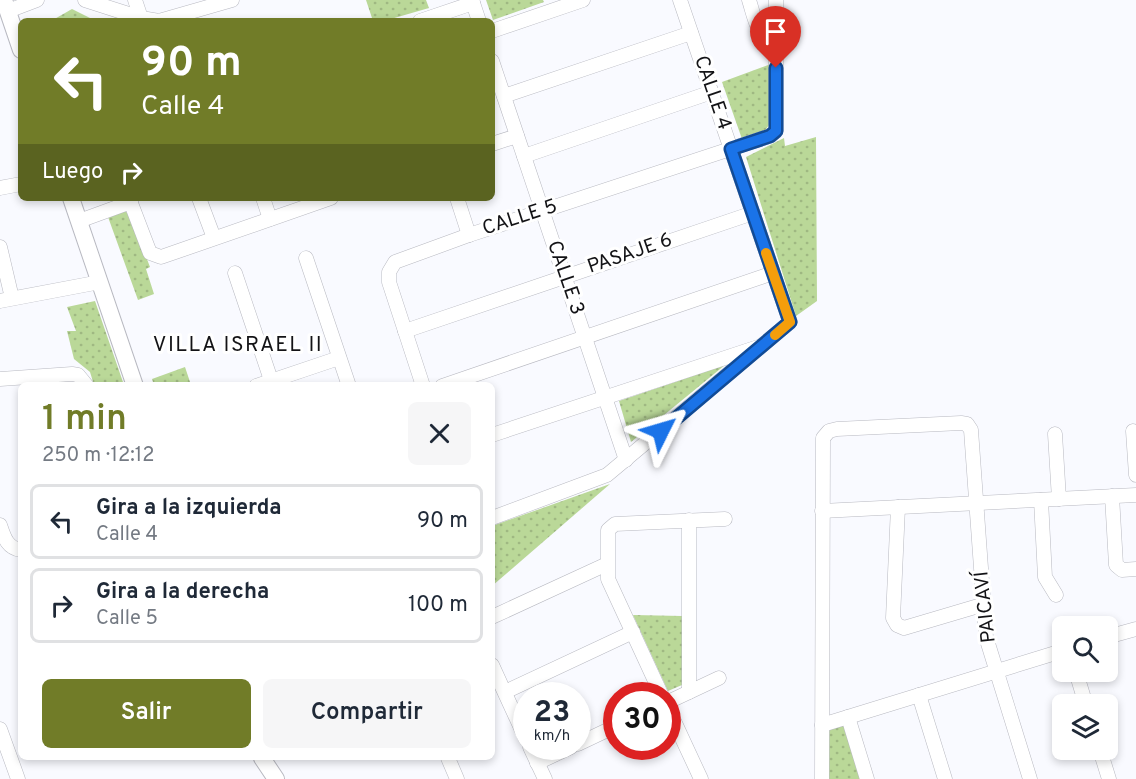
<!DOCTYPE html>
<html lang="es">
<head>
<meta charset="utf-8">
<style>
  :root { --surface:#fff; --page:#f6f6f7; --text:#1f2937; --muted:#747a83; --line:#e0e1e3; --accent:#717c28 }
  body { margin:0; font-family:Overpass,sans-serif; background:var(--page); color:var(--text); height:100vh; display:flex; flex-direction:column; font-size:22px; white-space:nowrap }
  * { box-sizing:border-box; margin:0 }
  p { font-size:20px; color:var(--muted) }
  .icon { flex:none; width:33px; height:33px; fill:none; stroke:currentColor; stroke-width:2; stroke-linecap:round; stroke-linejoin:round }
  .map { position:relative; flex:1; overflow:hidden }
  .details { position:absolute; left:18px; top:382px; width:477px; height:378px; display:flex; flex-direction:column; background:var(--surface); border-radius:9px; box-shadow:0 3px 9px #0003 }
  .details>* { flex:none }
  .guide { position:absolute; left:18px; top:18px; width:477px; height:183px; border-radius:9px; box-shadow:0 3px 9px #0003; background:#717c28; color:#fff; overflow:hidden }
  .tools { position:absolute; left:1052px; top:616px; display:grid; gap:12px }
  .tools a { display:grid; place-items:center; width:66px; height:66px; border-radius:9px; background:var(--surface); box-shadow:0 3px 9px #0003; font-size:30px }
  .speed { position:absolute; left:513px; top:682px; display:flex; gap:12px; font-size:30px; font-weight:700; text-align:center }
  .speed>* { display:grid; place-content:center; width:78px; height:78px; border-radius:50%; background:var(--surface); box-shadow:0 3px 9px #0003; line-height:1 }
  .speed small { font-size:15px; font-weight:400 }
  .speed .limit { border:9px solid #d22; background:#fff; color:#111 }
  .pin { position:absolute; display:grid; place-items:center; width:51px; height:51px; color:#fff; margin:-62px -26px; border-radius:50% 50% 50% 0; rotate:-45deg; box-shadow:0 0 6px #0007 }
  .pin .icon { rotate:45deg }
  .me { position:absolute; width:66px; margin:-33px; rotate:50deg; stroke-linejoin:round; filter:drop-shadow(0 0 4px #0008) }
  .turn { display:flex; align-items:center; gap:21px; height:126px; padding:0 24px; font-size:27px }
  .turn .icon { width:78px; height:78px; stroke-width:2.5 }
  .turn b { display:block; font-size:42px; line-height:51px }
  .then { display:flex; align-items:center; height:57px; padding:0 24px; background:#0003; gap:12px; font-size:22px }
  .round { display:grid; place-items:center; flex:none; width:63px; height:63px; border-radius:9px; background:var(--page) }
  .overview { display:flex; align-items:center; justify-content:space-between; height:102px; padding:0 24px }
  h1 { font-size:36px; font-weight:600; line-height:45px; color:var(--accent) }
  .button { display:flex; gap:12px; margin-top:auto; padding:12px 24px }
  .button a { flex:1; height:69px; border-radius:9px; background:var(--accent); color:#fff; font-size:24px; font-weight:600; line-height:69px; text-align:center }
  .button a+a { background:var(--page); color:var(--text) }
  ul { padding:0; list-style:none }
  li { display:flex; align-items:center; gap:18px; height:75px; margin:0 12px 9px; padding:0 12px; border:3px solid var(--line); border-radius:9px }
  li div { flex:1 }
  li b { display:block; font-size:22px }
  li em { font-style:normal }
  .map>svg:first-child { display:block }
</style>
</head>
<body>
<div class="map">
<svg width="1136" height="779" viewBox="0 0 1136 779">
  <defs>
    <pattern id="green-dots" width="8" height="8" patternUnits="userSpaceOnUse" patternTransform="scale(1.5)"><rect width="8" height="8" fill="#bad898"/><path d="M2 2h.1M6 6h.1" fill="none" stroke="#9fb882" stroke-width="1.8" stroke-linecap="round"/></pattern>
  </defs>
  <rect width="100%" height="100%" fill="#f9faff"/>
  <g fill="url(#green-dots)">
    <path d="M366 0H426L429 8 384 21H373Z"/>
    <path d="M486 0H543L544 2 493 20Z"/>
    <path d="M72 9 96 21H51Z"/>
    <path d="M771 64 769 125 764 132 742 139 722 82Z"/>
    <path d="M816 137 817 301 796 316 746 157 784 138 785 146Z"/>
    <path d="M125 211 130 215 150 267 146 269 154 294 138 300 108 217Z"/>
    <path d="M95 301 124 385H94L90 372 74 359 67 331H76L67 307Z"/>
    <path d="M725 365 631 442 619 401Z"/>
    <path d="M185 367 191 385H154L152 379Z"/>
    <path d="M610 484 492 586V526Z"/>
    <path d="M633 615 682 616V685L668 691Z"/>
    <path d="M846 721 864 779H825V728Z"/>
  </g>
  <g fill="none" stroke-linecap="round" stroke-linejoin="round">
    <g stroke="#b8b9c1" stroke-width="15">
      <g id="minor">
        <path d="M85 0 141 18 159 21 232 0"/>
        <path d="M135 0 141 18"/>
        <path d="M472 0 479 21"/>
        <path d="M749 0C755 19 757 37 776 46"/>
        <path d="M8 11 37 0"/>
        <path d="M420 21 473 3"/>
        <path d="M492 31 583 0"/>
        <path d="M492 61 626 460"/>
        <path d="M504 96 691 33"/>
        <path d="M492 144 517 136"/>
        <path d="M524 156 712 92"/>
        <path d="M0 188 21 184"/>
        <path d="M129 198 150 253 161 257 331 198"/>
        <path d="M199 198 214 238"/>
        <path d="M263 198 270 219"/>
        <path d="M457 198 469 235"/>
        <path d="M79 221 131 202"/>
        <path d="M0 247 12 298"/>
        <path d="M306 258 349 386"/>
        <path d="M235 273 271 380"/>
        <path d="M0 301 100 282"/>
        <path d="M405 331 753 213"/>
        <path d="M0 379 72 374 78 375 87 386"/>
        <path d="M256 386 339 358"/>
        <path d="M423 386 389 282V272L395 262 469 235 770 136 776 131V0"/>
        <path d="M442 386 773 273"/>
        <path d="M1133 431 1136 475"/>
        <path d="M1055 434 1059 499"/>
        <path d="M492 435 758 347"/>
        <path d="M1112 496 1116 565 1122 570 1136 569"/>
        <path d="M1041 500 1045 577 1056 595"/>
        <path d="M898 507 893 618 897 625 904 628 985 604"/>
        <path d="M822 511 1136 495"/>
        <path d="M492 518 607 475 790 322 680 0"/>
        <path d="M689 520V692"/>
        <path d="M0 525C4 537 7 548 21 550"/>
        <path d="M492 617 607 564"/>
        <path d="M1107 637 1136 629"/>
        <path d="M492 665 526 739"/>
        <path d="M1076 672 1086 705"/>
        <path d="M505 692 633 632"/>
        <path d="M919 695 945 779"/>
        <path d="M662 696 608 579V530L615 524 725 519"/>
        <path d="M668 702 719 678"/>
        <path d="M668 708 701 779"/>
        <path d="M848 717 867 779"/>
        <path d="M822 725 1062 651"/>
        <path d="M0 729 18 779"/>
        <path d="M578 744 616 726"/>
        <path d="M530 747 545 779"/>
        <path d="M1100 750 1109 779"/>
        <path d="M448 758 457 779"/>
        <path d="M537 763 571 747"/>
        <path d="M822 779 823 438 829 431 837 429 961 423 967 424 971 430 986 637 1030 779"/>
      </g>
    </g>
    <g stroke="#b8b9c1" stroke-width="18">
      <g id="tertiary">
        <path d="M4 0 21 50"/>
        <path d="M71 198 135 386"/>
        <path d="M262 758 276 779"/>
      </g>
    </g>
    <use href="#minor" stroke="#fff" stroke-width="14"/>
    <use href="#tertiary" stroke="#fff" stroke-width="16"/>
  </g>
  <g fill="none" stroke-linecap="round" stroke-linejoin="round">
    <g stroke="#114b97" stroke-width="15">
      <path id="route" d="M661 431 790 322 731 149 770 136 776 131V68"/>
    </g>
    <use href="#route" stroke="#1a73e8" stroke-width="10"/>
    <path stroke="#f59e0b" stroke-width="10" d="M766 253 790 322 775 335"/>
  </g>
  <g text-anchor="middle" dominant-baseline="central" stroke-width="6" stroke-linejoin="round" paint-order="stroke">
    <g font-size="20" fill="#131316" stroke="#fff">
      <text transform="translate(712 93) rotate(71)">CALLE 4</text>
      <text transform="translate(520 218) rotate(-18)">CALLE 5</text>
      <text transform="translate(630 254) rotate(-19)">PASAJE 6</text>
      <text transform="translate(565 278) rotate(71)">CALLE 3</text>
      <text transform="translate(986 607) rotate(-96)">PAICAVÍ</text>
    </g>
    <g font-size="21" letter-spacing="1.5" fill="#131316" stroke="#fff">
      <text x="238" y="345">VILLA ISRAEL II</text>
    </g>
  </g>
</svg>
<div class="tools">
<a><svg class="icon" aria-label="search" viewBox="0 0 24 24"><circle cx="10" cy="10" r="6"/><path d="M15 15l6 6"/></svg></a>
<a><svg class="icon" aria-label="layers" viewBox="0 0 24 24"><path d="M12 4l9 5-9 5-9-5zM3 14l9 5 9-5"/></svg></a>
</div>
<div class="speed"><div>23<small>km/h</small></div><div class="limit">30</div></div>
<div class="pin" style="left:776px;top:68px;background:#d93025"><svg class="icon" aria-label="arrive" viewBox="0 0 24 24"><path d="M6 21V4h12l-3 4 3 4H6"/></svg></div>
<svg class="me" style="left:661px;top:431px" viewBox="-20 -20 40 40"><path d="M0-17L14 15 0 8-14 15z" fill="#1a73e8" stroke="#fff" stroke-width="4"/></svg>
<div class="guide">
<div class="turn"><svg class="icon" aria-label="left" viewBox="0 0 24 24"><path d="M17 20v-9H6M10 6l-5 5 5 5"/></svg><div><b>90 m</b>Calle 4</div></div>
<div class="then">Luego<svg class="icon" aria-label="right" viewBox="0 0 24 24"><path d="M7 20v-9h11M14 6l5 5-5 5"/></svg></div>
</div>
<section class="details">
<div class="overview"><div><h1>1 min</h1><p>250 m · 12:12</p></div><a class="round"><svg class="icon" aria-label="close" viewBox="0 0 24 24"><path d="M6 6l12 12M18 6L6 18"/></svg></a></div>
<ul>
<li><svg class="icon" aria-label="left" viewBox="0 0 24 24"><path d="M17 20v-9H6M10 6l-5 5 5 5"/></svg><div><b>Gira a la izquierda</b><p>Calle 4</p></div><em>90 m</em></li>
<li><svg class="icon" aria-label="right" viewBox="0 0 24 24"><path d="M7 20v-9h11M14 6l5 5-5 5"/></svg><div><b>Gira a la derecha</b><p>Calle 5</p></div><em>100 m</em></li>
</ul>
<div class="button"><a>Salir</a><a>Compartir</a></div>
</section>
</div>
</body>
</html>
